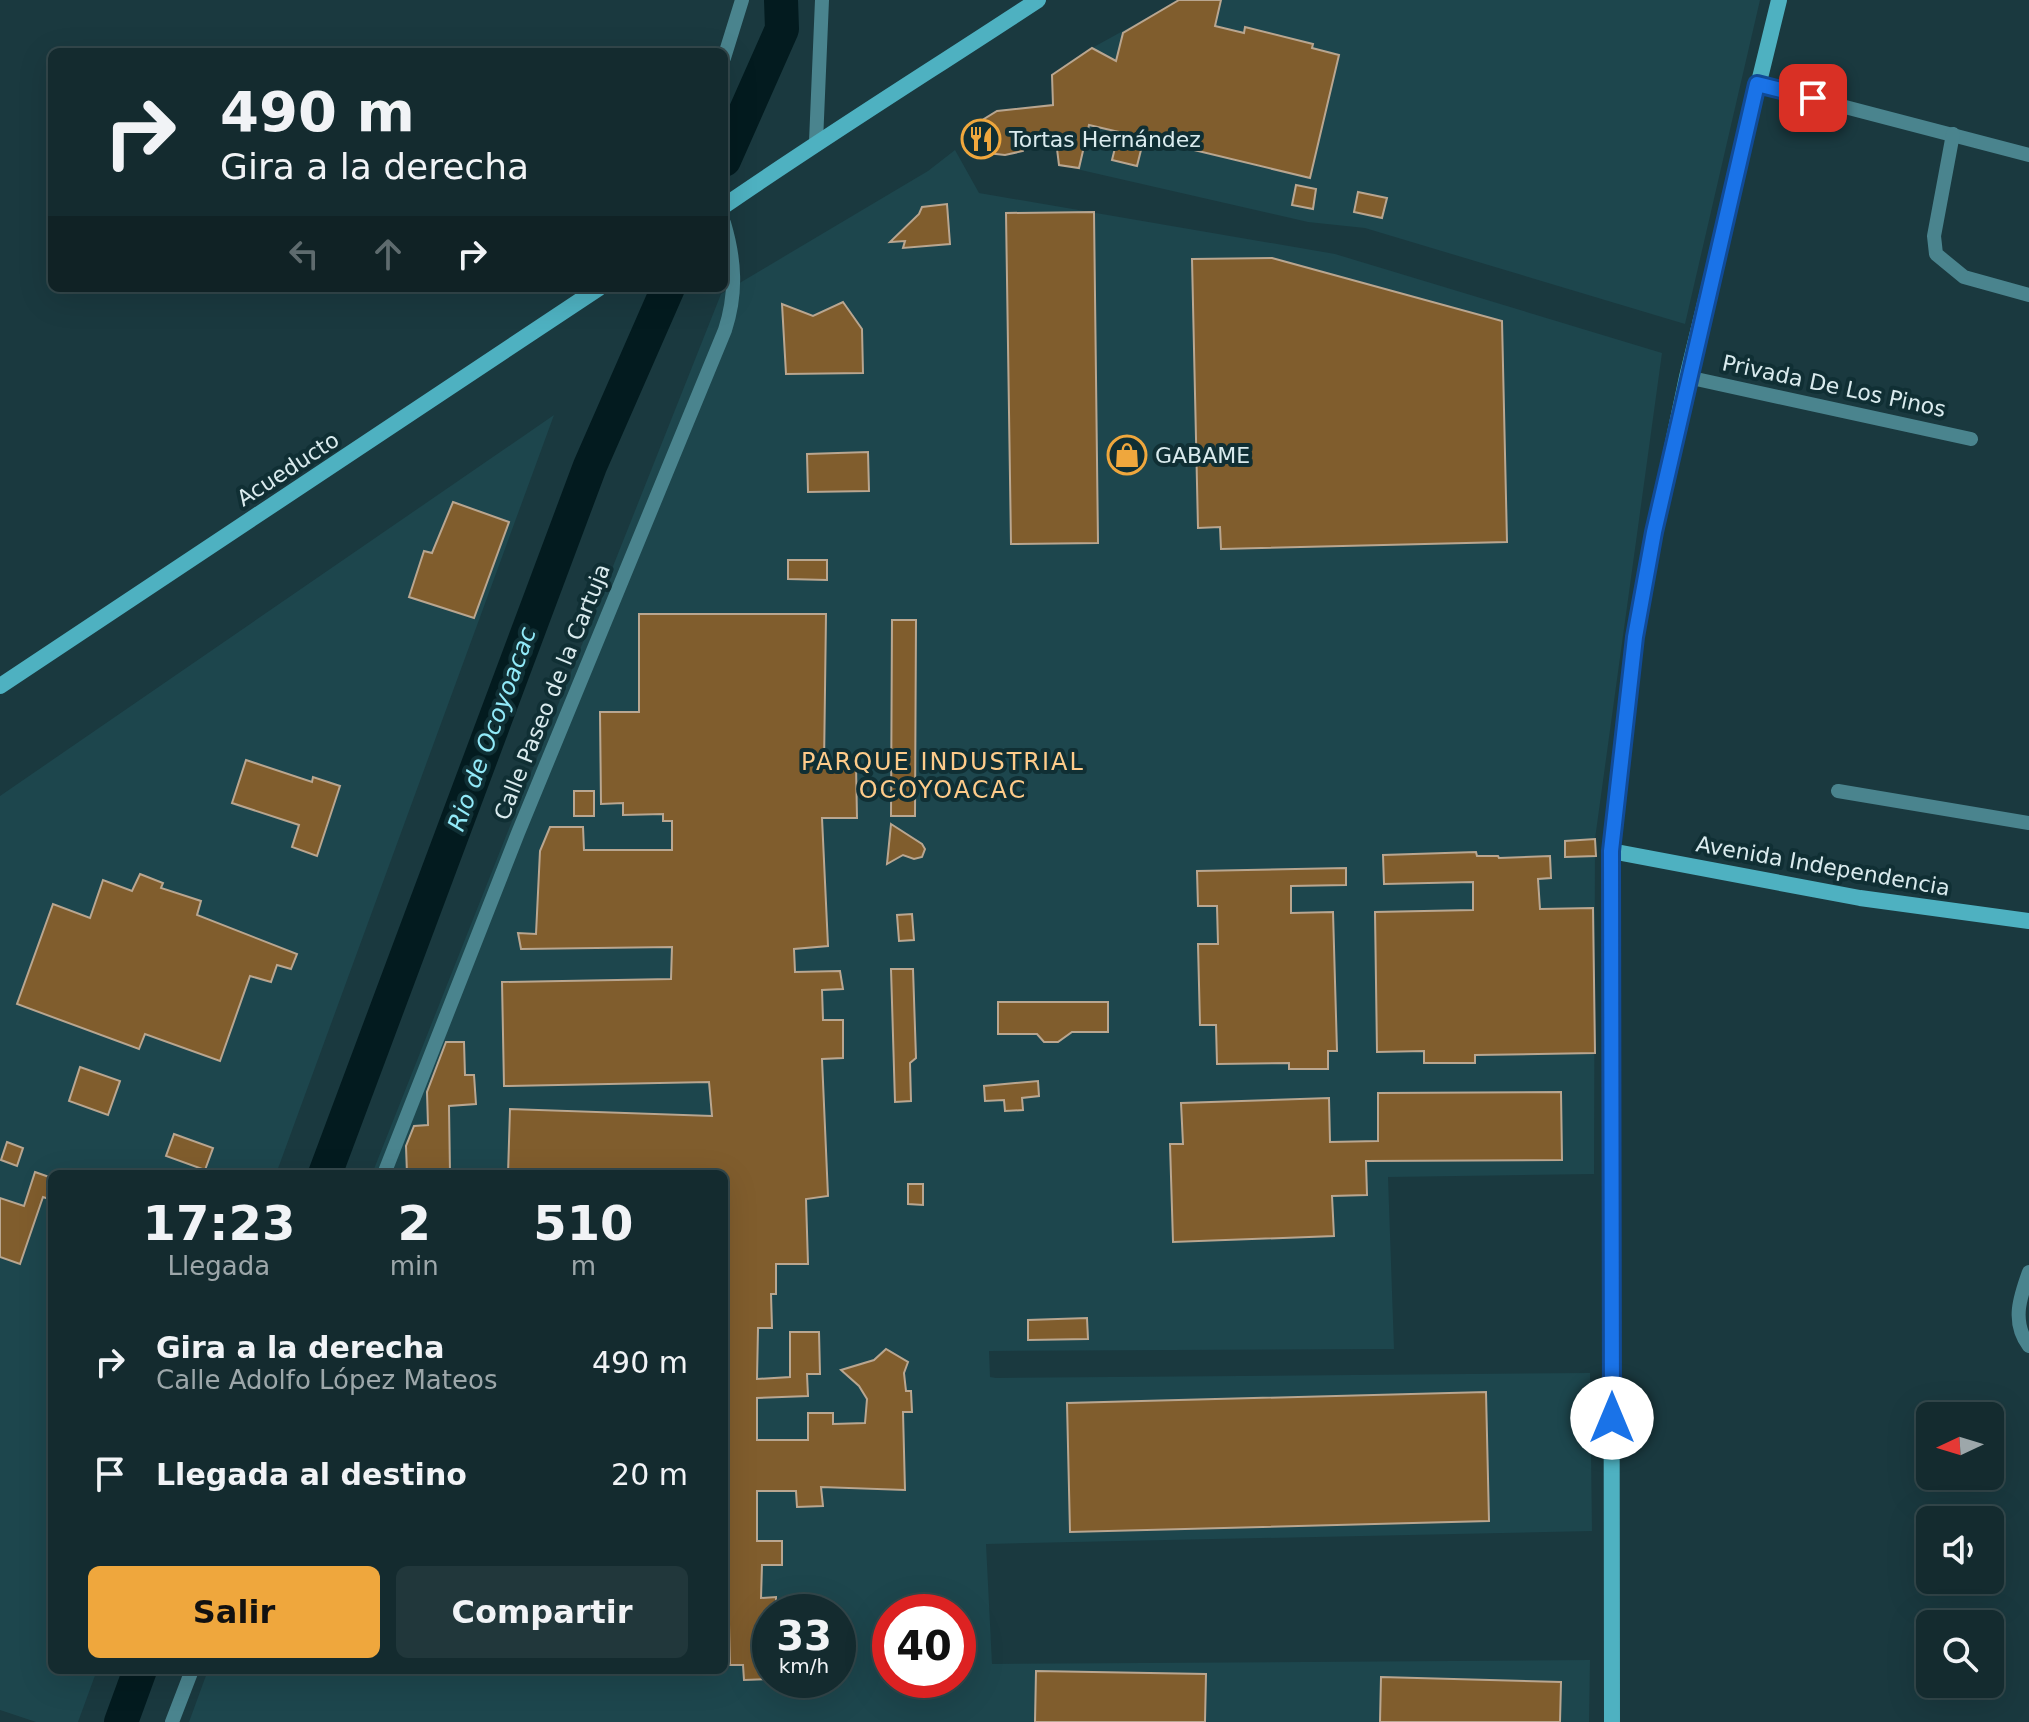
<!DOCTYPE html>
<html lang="es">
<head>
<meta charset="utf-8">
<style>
  :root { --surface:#142b2f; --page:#21373b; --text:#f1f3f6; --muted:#9da7aa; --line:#33474b; --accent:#efa73d }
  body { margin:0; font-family:"DejaVu Sans",sans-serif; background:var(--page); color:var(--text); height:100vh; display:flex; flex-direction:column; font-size:30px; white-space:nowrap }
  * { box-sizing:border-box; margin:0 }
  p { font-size:26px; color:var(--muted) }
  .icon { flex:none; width:44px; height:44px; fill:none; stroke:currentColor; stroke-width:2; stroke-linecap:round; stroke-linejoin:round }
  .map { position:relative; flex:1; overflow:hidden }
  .details { position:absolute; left:48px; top:1170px; width:680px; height:504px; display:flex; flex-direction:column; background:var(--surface); border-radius:12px; box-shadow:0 8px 32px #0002,0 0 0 2px var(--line) }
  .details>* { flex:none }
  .hud { position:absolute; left:48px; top:48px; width:680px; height:244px; border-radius:12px; box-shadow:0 8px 32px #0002,0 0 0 2px var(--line); background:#142b2f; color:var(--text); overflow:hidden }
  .needle { width:52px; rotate:266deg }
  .controls { position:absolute; left:1916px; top:1402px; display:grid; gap:16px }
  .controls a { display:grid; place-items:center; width:88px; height:88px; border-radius:12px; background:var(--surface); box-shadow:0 8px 32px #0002,0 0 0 2px var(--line); font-size:40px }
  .speed { position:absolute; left:752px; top:1594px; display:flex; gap:16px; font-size:40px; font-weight:700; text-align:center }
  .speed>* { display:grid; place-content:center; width:104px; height:104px; border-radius:50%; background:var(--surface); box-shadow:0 8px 32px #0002,0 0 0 2px var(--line); line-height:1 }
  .speed small { font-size:20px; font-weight:400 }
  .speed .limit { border:12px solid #d22; background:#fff; color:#111 }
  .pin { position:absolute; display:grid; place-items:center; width:68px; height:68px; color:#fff; margin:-34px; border-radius:16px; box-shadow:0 4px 12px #0006 }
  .me { position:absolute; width:88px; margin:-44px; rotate:0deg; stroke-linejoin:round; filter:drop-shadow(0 0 6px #0008) }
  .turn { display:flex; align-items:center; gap:28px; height:168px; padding:0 40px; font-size:36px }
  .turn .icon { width:104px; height:104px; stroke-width:2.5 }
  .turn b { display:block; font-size:56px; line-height:68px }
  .lanes { display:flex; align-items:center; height:76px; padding:0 40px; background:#0003; justify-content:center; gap:40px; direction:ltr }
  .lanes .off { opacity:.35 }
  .eta { display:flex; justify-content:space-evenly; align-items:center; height:136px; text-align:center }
  .eta b { font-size:48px; font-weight:600; line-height:56px }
  .button { display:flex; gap:16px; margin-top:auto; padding:16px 40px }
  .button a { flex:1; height:92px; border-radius:12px; background:var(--accent); color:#111; font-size:32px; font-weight:600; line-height:92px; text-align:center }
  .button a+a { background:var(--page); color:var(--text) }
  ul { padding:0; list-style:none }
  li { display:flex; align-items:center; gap:24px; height:112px; padding:0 40px }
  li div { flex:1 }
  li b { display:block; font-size:30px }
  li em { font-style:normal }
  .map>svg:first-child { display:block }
</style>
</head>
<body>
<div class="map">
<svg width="2029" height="1722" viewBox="0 0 2029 1722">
  <rect width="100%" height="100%" fill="#1a393f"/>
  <g fill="#1d464d" fill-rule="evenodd">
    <path d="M1179 0H1760L1685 324 1365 228 1308 222 1059 165 1052 75 1092 48Z"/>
    <path d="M955 150 979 193 1335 254 1662 353 1595 839 1594 1174 1388 1177 1394 1349 989 1351 990 1377 996 1378 1590 1373 1592 1531 986 1544 992 1664 1590 1660 1589 1722H189L208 1670H724V1174H372L721 294 928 171ZM770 1612H838V1680H770ZM890 1612H958V1680H890Z"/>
    <path d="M554 415 276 1174H52V1670H97L78 1722H36L0 1710V796Z"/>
  </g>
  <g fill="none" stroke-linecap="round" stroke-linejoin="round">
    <g stroke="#031b1f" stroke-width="34">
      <path d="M724 160 782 29 781 0"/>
      <path d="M325 1174 590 466 668 288"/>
      <path d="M121 1722 140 1670"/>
    </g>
  </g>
  <g fill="#805d2d" stroke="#b9a690" stroke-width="2">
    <path d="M1179 0H1221L1215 26 1244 33 1245 27 1313 44 1312 48 1339 55 1310 178 1144 138 1137 166 1112 160 1119 132 1089 125 1079 168 1059 165 1056 141 1024 146 1023 151 1005 155 968 151 963 132 997 111 1053 105 1052 75 1092 48 1116 61 1123 33Z"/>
    <path d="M1296 185 1316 189 1313 209 1292 205Z"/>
    <path d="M1358 192 1387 198 1382 218 1354 212Z"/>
    <path d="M947 204 950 244 903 248 905 241 890 242 919 214 922 207Z"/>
    <path d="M1094 212 1098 543 1011 544 1006 213Z"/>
    <path d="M1272 258 1502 321 1507 542 1221 549 1220 527 1198 528 1192 259Z"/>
    <path d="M843 302 862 329 863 373 786 374 782 304 813 316Z"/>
    <path d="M868 452 869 491 808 492 807 454Z"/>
    <path d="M453 502 509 522 474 618 409 597 424 551 432 553Z"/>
    <path d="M788 560H827V580L788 579Z"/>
    <path d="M639 614H826L824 766 856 765 857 818H822L828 946 794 949 795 972 840 971 843 989 822 990 823 1020H843V1058L822 1059 828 1196 806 1199 808 1264H776V1294H771L772 1328H758L757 1379 790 1377V1332H819L820 1374H807L808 1396 757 1398V1440H808V1413H833V1424L865 1423 867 1399 859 1386 841 1370 874 1360 886 1349 908 1362 904 1373 906 1391H911L912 1412H903L905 1490 821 1487 823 1506 797 1507 796 1491H757V1541H782V1565H762L761 1598 776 1597V1612H770V1679L744 1680 743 1665H730L728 1583H724V1174H508L510 1109 712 1116 709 1082 504 1086 502 982 671 979 672 947 521 949 518 933 536 934 540 851 550 827H583L584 850H672V821H663V814L623 815V803L601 804 600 712H639Z"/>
    <path d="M892 620H916L915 816H891Z"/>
    <path d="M246 760 312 782 313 777 340 786 317 856 292 847 299 825 232 803Z"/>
    <rect x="574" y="791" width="20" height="25"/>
    <path d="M891 824 922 844 925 849 922 857 914 859 903 855 887 864Z"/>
    <path d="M1595 839 1596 856 1565 857V841Z"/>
    <path d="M1476 852 1477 856H1498L1499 858 1550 856 1551 878 1538 879 1540 909 1593 908 1595 1053 1475 1055V1063H1424V1051L1377 1052 1375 912 1473 910V882L1384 884 1383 855Z"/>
    <path d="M1346 868V885L1291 886V913L1333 912 1337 1051H1328V1069H1289V1063L1217 1064 1216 1025H1200L1198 944H1218L1217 906H1198L1197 871Z"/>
    <path d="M140 874 163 883 161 888 201 901 197 915 297 954 291 969 277 965 271 982 250 976 220 1061 145 1034 139 1049 17 1004 53 904 90 918 103 880 132 891Z"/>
    <path d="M912 914 914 940 899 941 897 915Z"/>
    <path d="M891 969H913L916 1058 910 1063 911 1101 895 1102Z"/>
    <path d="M998 1002H1108V1032H1072L1058 1042H1044L1037 1034H998Z"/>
    <path d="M446 1042H464L465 1075H474L476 1104 449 1106 450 1174H407L406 1146 414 1126 428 1125 427 1092Z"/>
    <path d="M80 1067 120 1081 108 1115 69 1101Z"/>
    <path d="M1038 1081 1039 1096 1022 1098 1023 1110 1005 1111 1004 1100 985 1101 984 1086Z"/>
    <path d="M1561 1092 1562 1160 1366 1161 1367 1195 1332 1196 1334 1236 1173 1242 1170 1144H1183L1181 1103 1329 1098 1330 1142 1378 1141V1093Z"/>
    <path d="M174 1134 213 1148 205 1170 166 1156Z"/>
    <path d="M7 1142 23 1148 17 1166 1 1160Z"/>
    <path d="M35 1172 52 1178V1200L43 1197 20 1264 0 1257V1198L24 1206Z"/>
    <path d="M908 1184H923V1205L908 1204Z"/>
    <path d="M1087 1318 1088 1339 1028 1340V1320Z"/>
    <path d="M1486 1392 1489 1521 1070 1532 1067 1403Z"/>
    <path d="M1036 1671 1206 1674 1205 1722H1035Z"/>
    <path d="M1381 1677 1561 1682 1560 1722H1380Z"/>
  </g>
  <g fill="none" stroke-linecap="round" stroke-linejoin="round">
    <g stroke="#4a848e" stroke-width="14">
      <path d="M724 58 742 0"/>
      <path d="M1757 84 2029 155"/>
      <path d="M1953 134 1934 236 1936 254 1964 277 2029 295"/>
      <path d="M816 142 822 0"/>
      <path d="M1687 377 1971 439"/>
      <path d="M1838 791 2029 823"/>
      <path d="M384 1174 518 833 725 330C737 293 735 260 724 223"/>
      <path d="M2029 1272C2020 1297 2011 1322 2029 1346"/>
      <path d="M172 1722 192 1670"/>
    </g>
    <g stroke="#4eb1c1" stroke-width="16">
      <path d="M724 206C827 135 933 69 1038 0"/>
      <path d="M0 686 599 288"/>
      <path d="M1611 851 1860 898 2029 921"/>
      <path d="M1612 1722 1611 851 1635 637 1654 532 1687 377 1779 0"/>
    </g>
  </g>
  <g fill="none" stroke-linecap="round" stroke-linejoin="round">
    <g stroke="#114b97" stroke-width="20">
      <path id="route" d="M1612 1418 1611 851 1635 637 1654 532 1757 84 1813 98"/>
    </g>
    <use href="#route" stroke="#1a73e8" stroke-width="14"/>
  </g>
  <defs>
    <g id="restaurant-ring" transform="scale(2)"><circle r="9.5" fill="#102f34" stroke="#efa73d" stroke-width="1.5"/><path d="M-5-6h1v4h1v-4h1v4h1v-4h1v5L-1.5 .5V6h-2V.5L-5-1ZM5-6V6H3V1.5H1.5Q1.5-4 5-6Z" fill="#efa73d"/></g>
    <g id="shop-ring" transform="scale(2)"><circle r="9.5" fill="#102f34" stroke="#efa73d" stroke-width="1.5"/><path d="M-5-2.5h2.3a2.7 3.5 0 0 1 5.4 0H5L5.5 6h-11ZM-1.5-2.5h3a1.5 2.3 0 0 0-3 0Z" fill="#efa73d"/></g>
  </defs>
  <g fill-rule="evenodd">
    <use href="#restaurant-ring" x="981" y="139"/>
    <use href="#shop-ring" x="1127" y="455"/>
  </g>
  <g text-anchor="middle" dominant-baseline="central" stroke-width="8" stroke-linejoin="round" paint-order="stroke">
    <g font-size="22" fill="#daebee" stroke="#102f34" text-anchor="start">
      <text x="1009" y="139">Tortas Hernández</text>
      <text x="1155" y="455">GABAME</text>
    </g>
    <g font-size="22" fill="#daebee" stroke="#102f34">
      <text transform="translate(1834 386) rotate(12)">Privada De Los Pinos</text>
      <text transform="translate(288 469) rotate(-33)">Acueducto</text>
      <text transform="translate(552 692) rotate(-68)">Calle Paseo de la Cartuja</text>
      <text transform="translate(1823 866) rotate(10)">Avenida Independencia</text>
    </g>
    <g font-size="24" font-style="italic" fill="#92eaf9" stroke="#102f34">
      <text transform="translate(492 729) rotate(-70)">Rio de Ocoyoacac</text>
    </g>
    <g font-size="24" letter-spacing="2" fill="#fecb8a" stroke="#102f34">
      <text x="943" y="762">PARQUE INDUSTRIAL<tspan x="943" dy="28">OCOYOACAC</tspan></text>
    </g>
  </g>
</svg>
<div class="controls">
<a><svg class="needle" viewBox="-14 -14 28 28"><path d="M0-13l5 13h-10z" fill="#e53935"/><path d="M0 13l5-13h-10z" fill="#9da7aa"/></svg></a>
<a><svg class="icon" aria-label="sound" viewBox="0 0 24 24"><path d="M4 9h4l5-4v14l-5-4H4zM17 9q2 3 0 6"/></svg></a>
<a><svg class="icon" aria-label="search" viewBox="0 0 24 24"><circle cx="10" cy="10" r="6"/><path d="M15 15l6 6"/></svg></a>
</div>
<div class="speed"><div>33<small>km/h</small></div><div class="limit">40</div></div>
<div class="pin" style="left:1813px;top:98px;background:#d93025"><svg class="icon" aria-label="arrive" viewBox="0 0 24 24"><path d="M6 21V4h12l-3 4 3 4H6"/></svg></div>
<svg class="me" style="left:1612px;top:1418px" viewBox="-20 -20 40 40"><circle r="19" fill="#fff"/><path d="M0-13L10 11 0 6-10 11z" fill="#1a73e8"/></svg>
<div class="hud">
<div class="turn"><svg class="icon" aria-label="right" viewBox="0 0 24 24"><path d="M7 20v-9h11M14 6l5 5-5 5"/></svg><div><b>490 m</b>Gira a la derecha</div></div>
<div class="lanes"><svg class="icon off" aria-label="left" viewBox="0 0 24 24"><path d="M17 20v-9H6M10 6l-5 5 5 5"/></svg><svg class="icon off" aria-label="ahead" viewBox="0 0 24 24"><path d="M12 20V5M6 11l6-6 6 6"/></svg><svg class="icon" aria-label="right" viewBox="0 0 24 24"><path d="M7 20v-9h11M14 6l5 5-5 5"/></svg></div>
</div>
<section class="details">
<div class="eta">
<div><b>17:23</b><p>Llegada</p></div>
<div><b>2</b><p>min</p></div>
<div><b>510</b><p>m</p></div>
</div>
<ul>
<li><svg class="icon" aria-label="right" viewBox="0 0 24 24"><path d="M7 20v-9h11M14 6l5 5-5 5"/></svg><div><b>Gira a la derecha</b><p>Calle Adolfo López Mateos</p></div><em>490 m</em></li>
<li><svg class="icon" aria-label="arrive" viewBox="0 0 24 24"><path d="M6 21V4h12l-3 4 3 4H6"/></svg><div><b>Llegada al destino</b></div><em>20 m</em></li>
</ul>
<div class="button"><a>Salir</a><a>Compartir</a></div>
</section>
</div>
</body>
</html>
